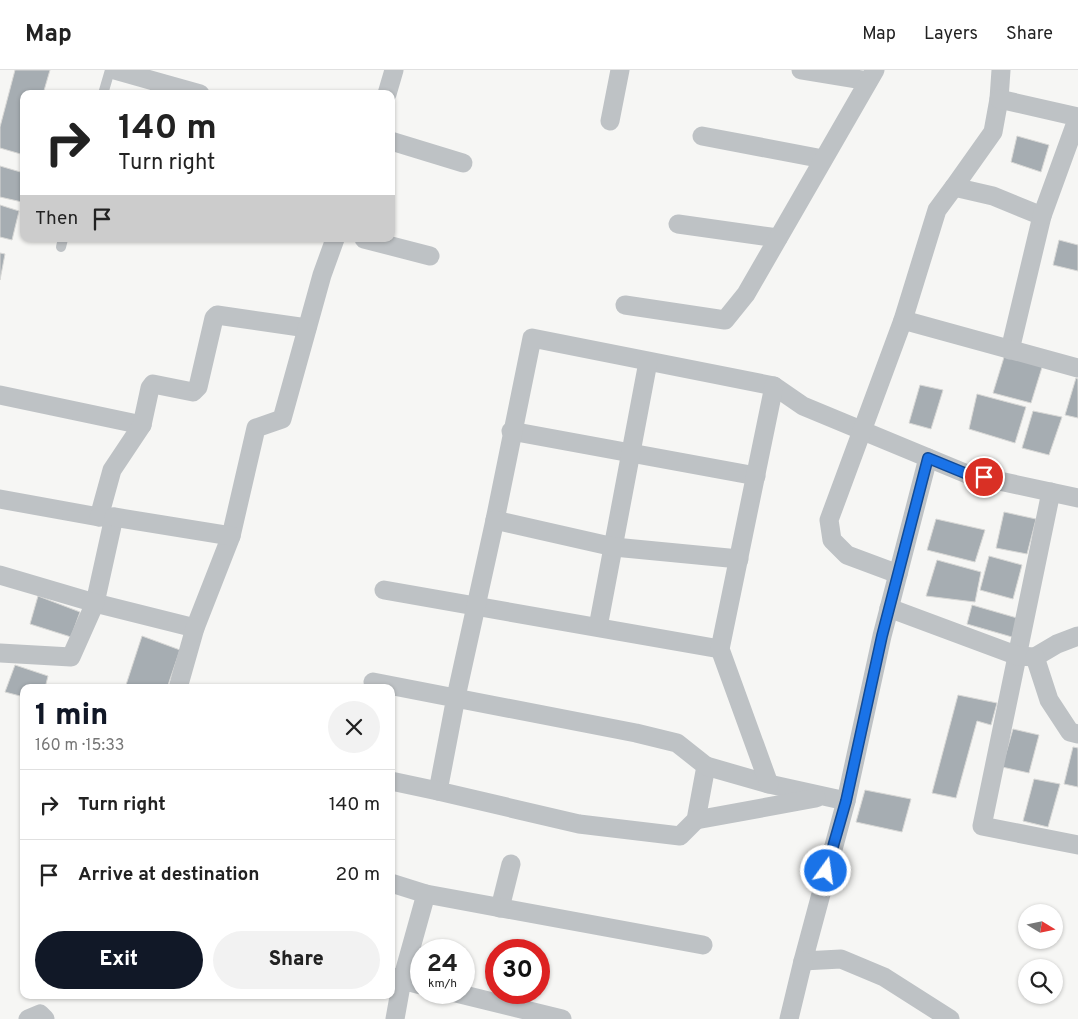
<!DOCTYPE html>
<html lang="en">
<head>
<meta charset="utf-8">
<style>
  :root { --surface:#fff; --page:#f2f2f2; --text:#222; --muted:#767676; --line:#e0e0e0; --accent:#111827 }
  body { margin:0; font-family:Overpass,sans-serif; background:var(--page); color:var(--text); height:100vh; display:flex; flex-direction:column; font-size:19px; white-space:nowrap }
  * { box-sizing:border-box; margin:0 }
  p { font-size:16px; color:var(--muted) }
  .icon { flex:none; width:28px; height:28px; fill:none; stroke:currentColor; stroke-width:2; stroke-linecap:round; stroke-linejoin:round }
  .map { position:relative; flex:1; overflow:hidden }
  .panel { position:absolute; left:20px; top:614px; width:375px; height:315px; display:flex; flex-direction:column; background:var(--surface); border-radius:10px; box-shadow:0 1px 4px #0004 }
  .panel>* { flex:none }
  .banner { position:absolute; left:20px; top:20px; width:375px; height:152px; border-radius:10px; box-shadow:0 1px 4px #0004; background:#fff; color:var(--text); overflow:hidden }
  .needle { width:32px; rotate:100deg }
  .fabs { position:absolute; left:1018px; top:834px; display:grid; gap:10px }
  .fabs a { display:grid; place-items:center; width:45px; height:45px; border-radius:50%; background:var(--surface); box-shadow:0 1px 4px #0004; font-size:25px }
  .speed { position:absolute; left:410px; top:869px; display:flex; gap:10px; font-size:25px; font-weight:700; text-align:center }
  .speed>* { display:grid; place-content:center; width:65px; height:65px; border-radius:50%; background:var(--surface); box-shadow:0 1px 4px #0004; line-height:1 }
  .speed small { font-size:12px; font-weight:400 }
  .speed .limit { border:8px solid #d22; background:#fff; color:#111 }
  .pin { position:absolute; display:grid; place-items:center; width:42px; height:42px; color:#fff; margin:-21px; border:2px solid #fff; border-radius:50%; box-shadow:0 1px 5px #0007 }
  .me { position:absolute; width:55px; margin:-28px; rotate:14deg; stroke-linejoin:round; filter:drop-shadow(0 0 4px #0008) }
  .turn { display:flex; align-items:center; gap:18px; height:105px; padding:0 15px; font-size:22px }
  .turn .icon { width:65px; height:65px; stroke-width:2.5 }
  .turn b { display:block; font-size:35px; line-height:42px }
  .then { display:flex; align-items:center; height:48px; padding:0 15px; background:#0003; gap:10px; font-size:19px }
  .round { display:grid; place-items:center; flex:none; width:52px; height:52px; border-radius:26px; background:var(--page) }
  .summary { display:flex; align-items:center; justify-content:space-between; height:85px; padding:0 15px }
  h1 { font-size:30px; font-weight:800; line-height:38px; color:var(--accent) }
  .button { display:flex; gap:10px; margin-top:auto; padding:10px 15px }
  .button a { flex:1; height:58px; border-radius:30px; background:var(--accent); color:#fff; font-size:20px; font-weight:800; line-height:58px; text-align:center }
  .button a+a { background:var(--page); color:var(--text) }
  ul { padding:0; list-style:none }
  li { display:flex; align-items:center; gap:15px; height:70px; padding:0 15px; border-top:1px solid var(--line) }
  li div { flex:1 }
  li b { display:block; font-size:19px }
  li em { font-style:normal }
  header { display:flex; align-items:center; gap:30px; box-sizing:border-box; height:70px; padding:0 25px; background:var(--surface); border-bottom:1px solid var(--line) }
  header strong { font-size:24px }
  nav { display:flex; gap:28px; margin-inline-start:auto; font-size:18px }
  .map>svg:first-child { display:block }
</style>
</head>
<body>
<header>
<strong>Map</strong>
<nav><a>Map</a><a>Layers</a><a>Share</a></nav>
</header>
<div class="map">
<svg width="1078" height="949" viewBox="0 0 1078 949">
  <rect width="100%" height="100%" fill="#f6f6f4"/>
  <g fill="#a6adb2" stroke="#d8d8d6">
    <path d="M15 0H50L43 24H24V85L0 78V57Z"/>
    <path d="M1017 66 1049 75 1041 102 1011 92Z"/>
    <path d="M0 96 24 103 22 132 0 127Z"/>
    <path d="M0 135 19 141 12 170 0 167Z"/>
    <path d="M1059 170 1078 175V201L1053 195Z"/>
    <path d="M0 183 5 184 0 210Z"/>
    <path d="M1005 284 1043 294 1031 333 993 323Z"/>
    <path d="M1076 308 1078 309V348L1065 345Z"/>
    <path d="M920 315 943 320 931 359 909 353Z"/>
    <path d="M977 324 1026 337 1015 373 969 359Z"/>
    <path d="M1033 341 1062 347 1049 385 1022 378Z"/>
    <path d="M1004 442 1036 449 1027 484 996 478Z"/>
    <path d="M936 449 985 460 975 492 927 480Z"/>
    <path d="M989 486 1022 495 1013 529 980 520Z"/>
    <path d="M937 490 981 502 975 532 926 526Z"/>
    <path d="M38 526 80 542 71 567 30 554Z"/>
    <path d="M972 535 1017 548 1012 567 967 554Z"/>
    <path d="M142 566 180 580 167 618H125Z"/>
    <path d="M15 595 48 606 45 618H24V627L5 622Z"/>
    <path d="M958 625 997 633 991 655 977 651 956 728 932 723Z"/>
    <path d="M1013 659 1039 665 1029 703 1002 697Z"/>
    <path d="M1073 677 1078 678V717L1064 714Z"/>
    <path d="M1034 709 1060 714 1048 757 1023 751Z"/>
    <path d="M865 720 911 729 902 762 856 752Z"/>
  </g>
  <g fill="none" stroke-linecap="round" stroke-linejoin="round">
    <g stroke="#bec2c5" stroke-width="10">
      <path d="M103 24 110 0"/>
      <path d="M61 177 63 169"/>
    </g>
    <g stroke="#bec2c5" stroke-width="19">
      <path d="M115 0 200 24"/>
      <path d="M801 0 868 11"/>
      <path d="M1001 0 999 29 993 62 954 117 993 126 1042 146 1010 280"/>
      <path d="M387 24 394 0"/>
      <path d="M999 29 1078 47 1042 146"/>
      <path d="M610 51 620 0"/>
      <path d="M702 66 823 89"/>
      <path d="M391 71 463 93"/>
      <path d="M678 154 778 168"/>
      <path d="M364 169 430 186"/>
      <path d="M625 235 725 250 746 224 875 0"/>
      <path d="M903 250 1078 298"/>
      <path d="M0 325 142 355"/>
      <path d="M511 361 756 406"/>
      <path d="M928 388 882 566 846 731 803 891 841 889 884 907 950 949"/>
      <path d="M1051 422 982 756 1078 775"/>
      <path d="M0 429 99 447 112 400 142 355 150 318 153 314 193 322 198 317 214 248 217 245 307 258"/>
      <path d="M99 447H114L95 533 195 558 231 466 256 358 282 349 322 205 335 169"/>
      <path d="M114 447 231 466"/>
      <path d="M495 450 532 268 774 316 803 336 967 404 1078 428"/>
      <path d="M898 504 847 485 832 470 829 450 903 250 937 140 954 117"/>
      <path d="M0 505 95 533 71 587 0 583"/>
      <path d="M384 520 720 579"/>
      <path d="M889 538 1018 586 1035 587 1057 574 1078 566"/>
      <path d="M598 557 648 292"/>
      <path d="M1035 587 1049 630 1070 662 1078 664"/>
      <path d="M373 612 636 663 677 673 706 696 696 750 680 766 579 754 438 721 456 627 495 450 614 477 739 489"/>
      <path d="M178 618 195 558"/>
      <path d="M706 696 769 714 846 731"/>
      <path d="M391 711 438 721"/>
      <path d="M769 714 720 579 774 316"/>
      <path d="M696 750 816 728"/>
      <path d="M391 813 426 824"/>
      <path d="M500 838 511 794"/>
      <path d="M391 907 402 910 426 824 703 875"/>
      <path d="M452 922 562 949"/>
      <path d="M28 949 40 944 45 949"/>
      <path d="M395 949 402 910 421 915"/>
      <path d="M789 949 803 891"/>
    </g>
  </g>
  <g fill="none" stroke-linecap="round" stroke-linejoin="round">
    <g stroke="#114b97" stroke-width="12">
      <path id="route" d="M826 801 846 731 882 566 928 388 967 404 984 407"/>
    </g>
    <use href="#route" stroke="#1a73e8" stroke-width="9"/>
  </g>
</svg>
<div class="fabs">
<a><svg class="needle" viewBox="-14 -14 28 28"><path d="M0-13l5 13h-10z" fill="#e53935"/><path d="M0 13l5-13h-10z" fill="#767676"/></svg></a>
<a><svg class="icon" aria-label="search" viewBox="0 0 24 24"><circle cx="10" cy="10" r="6"/><path d="M15 15l6 6"/></svg></a>
</div>
<div class="speed"><div>24<small>km/h</small></div><div class="limit">30</div></div>
<div class="pin" style="left:984px;top:407px;background:#d93025"><svg class="icon" aria-label="arrive" viewBox="0 0 24 24"><path d="M6 21V4h12l-3 4 3 4H6"/></svg></div>
<svg class="me" style="left:826px;top:801px" viewBox="-20 -20 40 40"><circle r="17" fill="#1a73e8" stroke="#fff" stroke-width="3"/><path d="M0-11L8 9 0 5-8 9z" fill="#fff"/></svg>
<div class="banner">
<div class="turn"><svg class="icon" aria-label="right" viewBox="0 0 24 24"><path d="M7 20v-9h11M14 6l5 5-5 5"/></svg><div><b>140 m</b>Turn right</div></div>
<div class="then">Then<svg class="icon" aria-label="arrive" viewBox="0 0 24 24"><path d="M6 21V4h12l-3 4 3 4H6"/></svg></div>
</div>
<section class="panel">
<div class="summary"><div><h1>1 min</h1><p>160 m · 15:33</p></div><a class="round"><svg class="icon" aria-label="close" viewBox="0 0 24 24"><path d="M6 6l12 12M18 6L6 18"/></svg></a></div>
<ul>
<li><svg class="icon" aria-label="right" viewBox="0 0 24 24"><path d="M7 20v-9h11M14 6l5 5-5 5"/></svg><div><b>Turn right</b></div><em>140 m</em></li>
<li><svg class="icon" aria-label="arrive" viewBox="0 0 24 24"><path d="M6 21V4h12l-3 4 3 4H6"/></svg><div><b>Arrive at destination</b></div><em>20 m</em></li>
</ul>
<div class="button"><a>Exit</a><a>Share</a></div>
</section>
</div>
</body>
</html>
